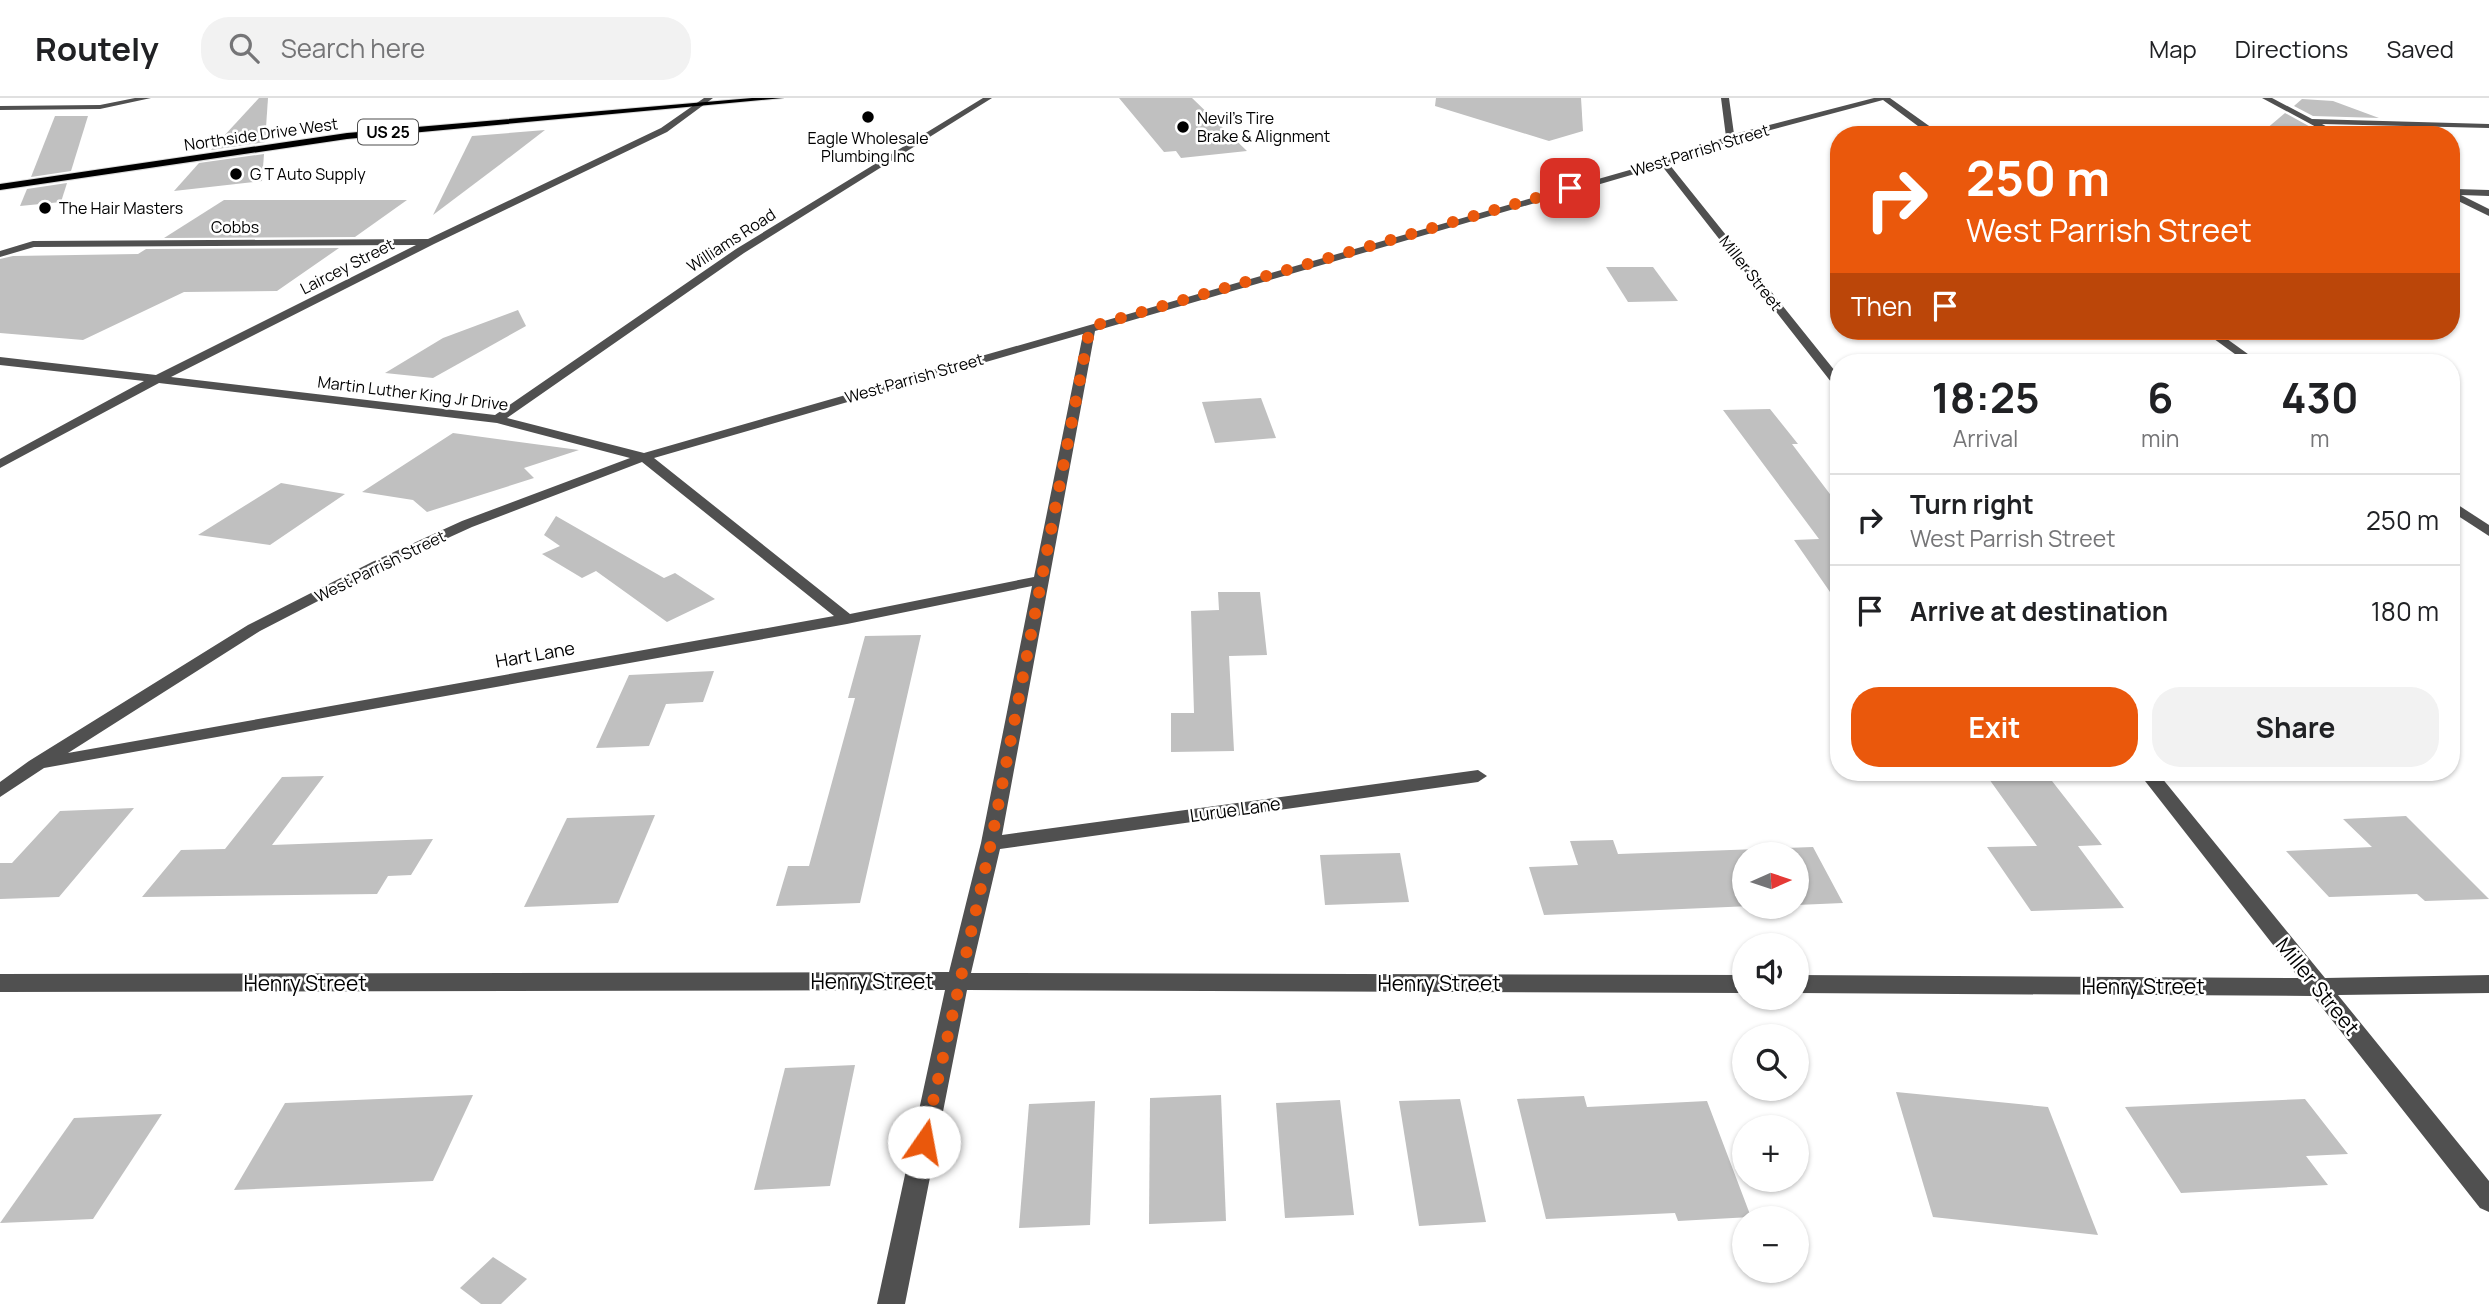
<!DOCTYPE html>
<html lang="en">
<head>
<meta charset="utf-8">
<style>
  :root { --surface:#fff; --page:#f2f2f2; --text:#202124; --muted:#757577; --line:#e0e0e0; --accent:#ea580c }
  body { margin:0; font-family:Manrope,sans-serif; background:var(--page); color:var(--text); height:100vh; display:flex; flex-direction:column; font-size:26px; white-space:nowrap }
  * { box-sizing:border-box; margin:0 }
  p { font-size:23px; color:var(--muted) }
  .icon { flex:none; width:38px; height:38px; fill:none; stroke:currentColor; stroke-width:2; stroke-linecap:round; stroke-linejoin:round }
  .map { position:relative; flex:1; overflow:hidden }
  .sheet { position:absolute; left:1830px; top:256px; width:630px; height:427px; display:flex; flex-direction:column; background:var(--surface); border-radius:28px; box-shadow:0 2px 5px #0004 }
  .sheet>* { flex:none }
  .guide { position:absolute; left:1830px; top:28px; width:630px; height:214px; border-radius:28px; box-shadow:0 2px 5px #0004; background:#ea580c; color:#fff; overflow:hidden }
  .needle { width:46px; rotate:87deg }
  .controls { position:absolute; left:1732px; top:744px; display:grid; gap:14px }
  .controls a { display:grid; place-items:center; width:77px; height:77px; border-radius:50%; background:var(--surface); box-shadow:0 2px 5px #0004; font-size:35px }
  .pin { position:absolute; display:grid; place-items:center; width:60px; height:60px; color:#fff; margin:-30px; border-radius:14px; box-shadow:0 4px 10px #0006 }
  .me { position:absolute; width:77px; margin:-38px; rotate:12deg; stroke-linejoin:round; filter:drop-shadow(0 0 5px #0008) }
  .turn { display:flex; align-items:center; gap:24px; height:147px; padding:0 21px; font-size:32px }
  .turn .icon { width:91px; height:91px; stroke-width:2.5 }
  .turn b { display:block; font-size:49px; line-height:60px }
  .then { display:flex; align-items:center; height:66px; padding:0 21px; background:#0003; gap:14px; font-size:26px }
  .eta { display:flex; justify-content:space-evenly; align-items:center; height:119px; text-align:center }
  .eta b { font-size:42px; font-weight:700; line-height:49px }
  .primary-button { display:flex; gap:14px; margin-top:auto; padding:14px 21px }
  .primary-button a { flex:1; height:80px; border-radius:28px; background:var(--accent); color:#fff; font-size:28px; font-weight:700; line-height:80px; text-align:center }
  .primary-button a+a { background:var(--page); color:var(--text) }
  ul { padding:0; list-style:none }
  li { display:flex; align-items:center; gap:21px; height:91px; padding:0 21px; border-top:2px solid var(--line) }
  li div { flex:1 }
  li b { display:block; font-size:26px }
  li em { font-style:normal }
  header { display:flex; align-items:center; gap:42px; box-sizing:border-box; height:98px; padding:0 35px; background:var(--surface); border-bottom:2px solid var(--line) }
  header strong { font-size:33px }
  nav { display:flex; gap:38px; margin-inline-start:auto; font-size:24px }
  .search { width:490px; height:63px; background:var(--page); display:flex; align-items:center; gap:18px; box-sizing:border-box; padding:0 24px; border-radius:28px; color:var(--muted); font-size:26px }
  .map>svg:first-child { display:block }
</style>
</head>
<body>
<header>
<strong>Routely</strong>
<div class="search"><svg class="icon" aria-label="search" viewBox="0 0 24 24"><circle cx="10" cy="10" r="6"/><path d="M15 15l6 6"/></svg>Search here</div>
<nav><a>Map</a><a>Directions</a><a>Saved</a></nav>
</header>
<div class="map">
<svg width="2489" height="1206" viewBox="0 0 2489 1206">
  <rect width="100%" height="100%" fill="#fff"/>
  <g fill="#c0c0c0">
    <path d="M259 0H268L265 44 211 52Z"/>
    <path d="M1119 0H1192L1247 53 1181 60 1176 53 1164 54Z"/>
    <path d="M1436 0H1581L1583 33 1549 43 1435 8Z"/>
    <path d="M2302 1 2333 3 2379 20 2313 18 2294 8Z"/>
    <path d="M2285 15 2325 37H2259Z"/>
    <path d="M55 18H88L71 73 31 79Z"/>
    <path d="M2333 29 2406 31 2415 34 2345 37Z"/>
    <path d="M545 32 502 65 433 117 472 38Z"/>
    <path d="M264 56 262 83 174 93 199 65Z"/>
    <path d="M67 85 61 104 20 108 27 91Z"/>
    <path d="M224 102H407L355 139 164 140Z"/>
    <path d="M339 150 277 193 184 194 83 242 0 235V161L13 158 138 156 146 151Z"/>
    <path d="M1606 169H1653L1678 203 1628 204Z"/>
    <path d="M518 212 526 228 433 280 385 275 443 240Z"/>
    <path d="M1261 300 1276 340 1215 345 1202 304Z"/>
    <path d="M1770 311 1798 346H1792L1839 408V507L1794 442 1819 441 1723 312Z"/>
    <path d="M453 335 579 352 524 370 534 380 427 414 413 402 362 394Z"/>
    <path d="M281 385 345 396 270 447 198 437Z"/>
    <path d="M556 418 664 480 675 475 715 501 667 524 596 473 582 480 542 456 560 448 544 437Z"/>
    <path d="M1218 494H1260L1267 557 1229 558 1234 653 1171 654V615H1194L1191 513 1219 512Z"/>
    <path d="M921 537 860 805 776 808 788 768H809L855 600H848L865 538Z"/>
    <path d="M714 573 703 604 666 606 649 648 596 650 629 577Z"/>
    <path d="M1984 674H2045L2102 747 2078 748 2124 810 2031 813 1987 749 2037 748Z"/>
    <path d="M324 678 272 747 433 741 411 777 388 778 377 796 142 799 181 752 225 751 282 679Z"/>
    <path d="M134 710 59 799 0 801V765H12L60 713Z"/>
    <path d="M655 717 618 805 524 809 567 720Z"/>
    <path d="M2406 718 2489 801 2425 803 2417 796 2329 799 2286 753 2372 749 2343 721Z"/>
    <path d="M1613 742 1618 756 1813 749 1843 805 1797 807V756H1745V808H1751L1544 817 1529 769 1578 767 1570 743Z"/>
    <path d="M1400 755 1409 804 1325 807 1320 757Z"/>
    <path d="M855 967 830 1088 754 1092 785 970Z"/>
    <path d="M1896 994 2048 1009 2098 1137 1933 1119Z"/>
    <path d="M473 997 433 1083 234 1092 285 1005Z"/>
    <path d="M1221 997 1226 1123 1149 1126 1150 1000Z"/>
    <path d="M1584 998 1587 1009 1707 1003 1751 1119 1678 1123 1675 1115 1546 1121 1517 1001Z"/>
    <path d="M1460 1001 1486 1124 1419 1128 1399 1003Z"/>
    <path d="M2305 1001 2348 1056 2306 1058 2328 1087 2181 1095 2125 1009Z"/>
    <path d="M1340 1002 1354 1117 1285 1120 1276 1005Z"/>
    <path d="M1095 1003 1090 1127 1019 1130 1029 1006Z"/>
    <path d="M162 1016 93 1121 0 1125 74 1020Z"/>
    <path d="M493 1159 527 1181 501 1206H481L460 1190Z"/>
  </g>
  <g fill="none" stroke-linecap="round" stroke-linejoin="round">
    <g stroke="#dbdbdb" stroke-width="2">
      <path id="major" d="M752 0H783L347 41 0 92V86L347 35Z"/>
    </g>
    <g fill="#505050" fill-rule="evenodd">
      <path d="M135 0H151L100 11 0 12V8L100 7Z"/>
      <path d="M704 0H713L667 34 434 146 171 279 495 317 736 151 983 0H992L744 155 507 320 644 355 1661 63 1726 39 1721 0H1729L1734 36 1874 0H1890L1939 35 1930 37 1883 2 1733 42 1669 66 1839 278V290L1835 289 1662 68 1095 233 1002 737 1478 672 1487 678 1478 684 1000 751 971 875 1745 877V895L967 892 905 1206H877L945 892 0 894V876L949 874 981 745 1032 488 847 526 44 670 0 699V684L29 663 248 527 372 464 462 423 630 360 497 325 159 285 0 370V361L144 283 0 267V259L156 277 416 147 34 149 0 159V153L33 143 428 141 661 30ZM1083 236 1034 479 850 516 654 360ZM642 364 834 518 68 655 260 533 382 470 472 429Z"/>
      <path d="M2262 0H2272L2312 21 2489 26V30L2322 26 2342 37H2331Z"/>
      <path d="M2455 91 2489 92V98L2461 97 2489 111V118L2452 100V92Z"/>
      <path d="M2203 233H2216L2259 264H2246Z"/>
      <path d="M2452 403 2489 427V438L2452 414Z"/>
      <path d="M2138 674H2157L2325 880 2489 877V895L2338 897 2489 1083V1114L2480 1110 2313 898 1797 895V877L2299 880Z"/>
    </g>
    <use href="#major" fill="#000" fill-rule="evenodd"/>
  </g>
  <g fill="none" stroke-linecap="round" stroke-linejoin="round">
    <path stroke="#ea580c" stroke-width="12" stroke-dasharray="0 21.6" d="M924 1044 991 745 1090 229 1570 90"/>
  </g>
  <g fill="#000" stroke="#fff" stroke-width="2.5">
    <circle cx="868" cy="19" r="7"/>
    <circle cx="1183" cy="29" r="7"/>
    <circle cx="236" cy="76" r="7"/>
    <circle cx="45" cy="110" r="7"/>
  </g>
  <g text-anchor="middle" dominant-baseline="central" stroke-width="5" stroke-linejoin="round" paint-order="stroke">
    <g font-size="16" fill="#000" stroke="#fff" text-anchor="start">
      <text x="1197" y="20">Nevil's Tire<tspan x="1197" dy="18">Brake &amp; Alignment</tspan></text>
      <text x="868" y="40" text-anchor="middle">Eagle Wholesale<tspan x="868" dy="18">Plumbing Inc</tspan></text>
      <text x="250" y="76">G T Auto Supply</text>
      <text x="59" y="110">The Hair Masters</text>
    </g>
    <rect fill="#fff" stroke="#4c4c4c" stroke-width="2" x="358" y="21.5" width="60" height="25" rx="5"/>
    <g font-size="16" font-weight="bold" fill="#000">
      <text x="388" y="34">US 25</text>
    </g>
    <g font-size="16" fill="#000" stroke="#fff">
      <text transform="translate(261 36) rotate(-8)">Northside Drive West</text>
      <text transform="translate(1700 52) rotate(-17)">West Parrish Street</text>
      <text x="235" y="129">Cobbs</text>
      <text transform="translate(731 142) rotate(-33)">Williams Road</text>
      <text transform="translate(347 168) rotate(-27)">Laircey Street</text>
      <text transform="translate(1751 175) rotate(52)">Miller Street</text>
      <text transform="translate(914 280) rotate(-16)">West Parrish Street</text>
      <text transform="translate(413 295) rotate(7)">Martin Luther King Jr Drive</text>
      <text transform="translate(380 468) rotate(-26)">West Parrish Street</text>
    </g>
    <g font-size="18" fill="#000" stroke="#fff">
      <text transform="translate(535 556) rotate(-10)">Hart Lane</text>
      <text transform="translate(1235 711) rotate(-8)">Lurue Lane</text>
    </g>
    <g font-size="21" fill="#000" stroke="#fff">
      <text x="872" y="883">Henry Street</text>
      <text x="305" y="885">Henry Street</text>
      <text x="1439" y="885">Henry Street</text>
      <text x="2143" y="888">Henry Street</text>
      <text transform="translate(2318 888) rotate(51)">Miller Street</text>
    </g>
  </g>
</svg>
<div class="controls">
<a><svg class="needle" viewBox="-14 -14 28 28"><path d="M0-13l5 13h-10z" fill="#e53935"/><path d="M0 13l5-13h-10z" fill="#757577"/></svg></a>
<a><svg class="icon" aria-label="sound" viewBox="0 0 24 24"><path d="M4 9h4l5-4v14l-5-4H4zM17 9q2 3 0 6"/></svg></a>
<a><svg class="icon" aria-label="search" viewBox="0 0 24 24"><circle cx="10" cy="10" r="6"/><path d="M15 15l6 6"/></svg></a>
<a>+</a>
<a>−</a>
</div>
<div class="pin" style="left:1570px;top:90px;background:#d93025"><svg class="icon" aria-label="arrive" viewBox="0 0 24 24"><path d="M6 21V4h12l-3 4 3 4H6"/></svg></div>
<svg class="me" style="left:924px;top:1044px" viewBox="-20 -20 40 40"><circle r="19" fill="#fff"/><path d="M0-13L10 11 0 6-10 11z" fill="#ea580c"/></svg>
<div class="guide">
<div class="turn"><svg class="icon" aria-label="right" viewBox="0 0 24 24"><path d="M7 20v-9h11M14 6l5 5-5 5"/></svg><div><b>250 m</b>West Parrish Street</div></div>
<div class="then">Then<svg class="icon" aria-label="arrive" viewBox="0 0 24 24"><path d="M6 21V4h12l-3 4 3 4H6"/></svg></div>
</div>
<section class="sheet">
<div class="eta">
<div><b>18:25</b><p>Arrival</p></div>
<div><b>6</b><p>min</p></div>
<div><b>430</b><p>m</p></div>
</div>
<ul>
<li><svg class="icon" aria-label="right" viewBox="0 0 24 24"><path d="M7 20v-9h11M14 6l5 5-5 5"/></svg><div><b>Turn right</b><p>West Parrish Street</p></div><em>250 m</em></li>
<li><svg class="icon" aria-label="arrive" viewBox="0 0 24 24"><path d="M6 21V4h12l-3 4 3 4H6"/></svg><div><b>Arrive at destination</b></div><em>180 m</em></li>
</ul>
<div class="primary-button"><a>Exit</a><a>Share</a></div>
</section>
</div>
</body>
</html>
